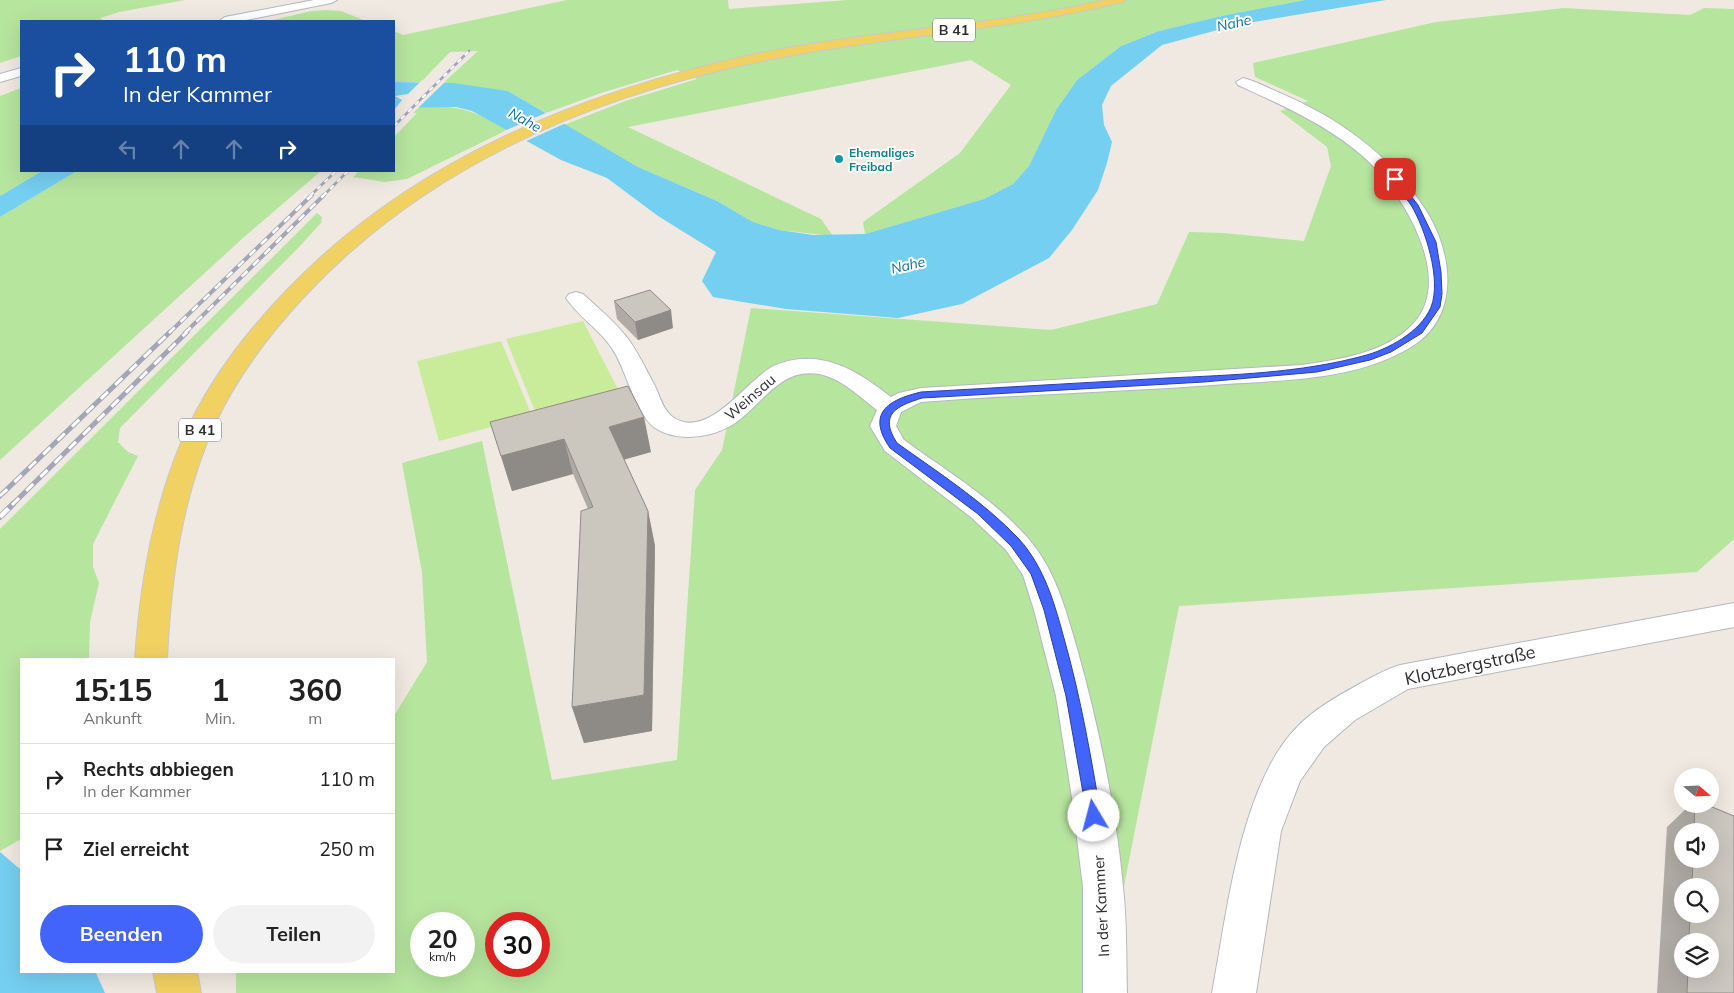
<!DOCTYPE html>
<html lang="de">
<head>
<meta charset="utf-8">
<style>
  :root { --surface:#fff; --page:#f2f2f2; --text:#222; --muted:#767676; --line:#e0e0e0; --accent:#4264fb }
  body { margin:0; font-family:Mulish,sans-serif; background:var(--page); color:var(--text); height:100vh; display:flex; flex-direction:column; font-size:19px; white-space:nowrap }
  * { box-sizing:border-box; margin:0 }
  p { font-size:16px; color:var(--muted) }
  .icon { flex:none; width:28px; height:28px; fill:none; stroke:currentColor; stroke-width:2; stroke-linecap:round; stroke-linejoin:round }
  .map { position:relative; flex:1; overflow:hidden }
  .sheet { position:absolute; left:20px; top:658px; width:375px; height:315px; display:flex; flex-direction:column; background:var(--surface); border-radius:0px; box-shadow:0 5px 20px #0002 }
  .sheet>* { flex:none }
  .banner { position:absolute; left:20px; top:20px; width:375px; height:152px; border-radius:0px; box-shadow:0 5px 20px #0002; background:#1a4fa0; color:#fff; overflow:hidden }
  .needle { width:32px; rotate:109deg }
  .tools { position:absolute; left:1674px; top:768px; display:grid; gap:10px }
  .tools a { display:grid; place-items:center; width:45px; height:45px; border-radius:50%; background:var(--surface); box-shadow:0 5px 20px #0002; font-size:25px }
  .speed { position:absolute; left:410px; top:912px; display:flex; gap:10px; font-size:25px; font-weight:700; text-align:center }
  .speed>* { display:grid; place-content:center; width:65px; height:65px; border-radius:50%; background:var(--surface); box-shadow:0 5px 20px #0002; line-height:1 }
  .speed small { font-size:12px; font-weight:400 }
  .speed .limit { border:8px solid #d22; background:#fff; color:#111 }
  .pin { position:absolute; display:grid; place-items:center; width:42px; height:42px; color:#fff; margin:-21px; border-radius:10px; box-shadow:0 2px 8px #0006 }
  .me { position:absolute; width:55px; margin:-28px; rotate:352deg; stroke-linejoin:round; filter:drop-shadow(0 0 4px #0008) }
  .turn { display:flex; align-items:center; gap:18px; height:105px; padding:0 20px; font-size:22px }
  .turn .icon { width:65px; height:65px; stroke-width:2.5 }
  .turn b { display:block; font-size:35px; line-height:42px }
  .lanes { display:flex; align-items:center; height:48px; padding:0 20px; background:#0003; justify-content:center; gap:25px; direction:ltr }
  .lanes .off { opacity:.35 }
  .eta { display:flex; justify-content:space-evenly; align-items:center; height:85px; text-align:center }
  .eta b { font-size:30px; font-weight:700; line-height:35px }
  .button { display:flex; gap:10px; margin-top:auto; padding:10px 20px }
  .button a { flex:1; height:58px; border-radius:30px; background:var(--accent); color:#fff; font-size:20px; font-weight:700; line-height:58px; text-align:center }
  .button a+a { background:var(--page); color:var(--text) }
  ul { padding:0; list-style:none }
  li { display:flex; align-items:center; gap:15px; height:70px; padding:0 20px; border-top:1px solid var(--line) }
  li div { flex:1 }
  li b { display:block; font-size:19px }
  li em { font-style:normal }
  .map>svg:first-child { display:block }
</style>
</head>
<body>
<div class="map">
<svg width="1734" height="993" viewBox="0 0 1734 993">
  <rect width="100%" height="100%" fill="#efe9e1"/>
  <g fill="#b6e59e" fill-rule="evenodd">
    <path d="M0 0H185L119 12 100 18 104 21H21V56L0 63Z"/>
    <path d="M567 0H728L729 9 848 0H1305L1226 15 1159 31 1121 46 1077 80 1056 110 1029 166 1013 184 984 199 865 234 863 222 960 153 1011 85 971 60 628 127 821 219 833 236 778 230 753 222 717 201 638 167 564 125 625 101 697 79 677 70 601 93 546 113 508 91 443 83 478 51 450 52 421 82H394V31L403 35Z"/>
    <path d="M1564 8 1690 15 1704 8 1734 9V539L1697 572 1179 606 1103 993H236V971H394V716L427 662 422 572 402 463 482 441 552 780 677 760 695 490 722 450 751 308 1051 330 1157 304 1189 232 1223 233 1304 241 1331 166 1327 147 1280 111 1308 101 1255 77 1253 63 1436 22ZM421 924H464V966H421ZM496 924H539V966H496Z"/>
    <path d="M326 10 341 11 366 21H269L311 11Z"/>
    <path d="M21 88V171H42L0 196V96Z"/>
    <path d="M419 107C459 105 473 110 507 130L407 179 385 182 353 177 359 171H394V137L417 113H413Z"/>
    <path d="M77 171H321L243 238 0 460V217Z"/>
    <path d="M317 213 322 217 321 223 300 246 120 428 118 442 128 452 138 456 93 544V567L99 583 90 622 89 659H21V839L0 851V529Z"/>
  </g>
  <g fill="#c9ec9a">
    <path d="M583 321 623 399 539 421 506 339Z"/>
    <path d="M501 341 532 416 439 441 417 361Z"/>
  </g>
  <g fill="#75cff0">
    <path d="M1305 0H1386L1236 25 1162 45 1111 86 1102 105 1104 125 1112 142 1107 163 1098 190 1072 230 1049 258 962 304 898 318 786 309 713 297 702 281 716 252 658 216 607 178 561 160 472 111 456 107 394 108V82L453 83 508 91 638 167 717 201 753 222 779 230 813 235 865 234 984 199 1013 184 1029 166 1056 110 1077 80 1121 46 1159 31 1226 15Z"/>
    <path d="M42 171H77L0 217V196Z"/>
    <path d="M0 852 21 870V971H95L105 993H0Z"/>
  </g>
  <g fill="#efe9e1">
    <path d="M422 80 446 81 417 109 394 110 402 100 395 96 408 94Z"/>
    <path d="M548 112 566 123 524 142 504 131Z"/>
  </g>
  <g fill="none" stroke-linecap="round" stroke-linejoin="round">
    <g stroke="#b4b7c1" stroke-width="2">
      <g id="minor">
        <path d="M314 0H337L331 3 241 21H219L225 17Z"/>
        <path d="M21 68V76L0 82V74Z"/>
        <path d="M1243 78C1256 81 1268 88 1280 93 1338 118 1388 153 1423 206 1453 250 1462 316 1411 347 1357 380 1287 380 1226 384 1124 392 1023 394 921 402L901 412 896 426 904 440C945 470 992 498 1026 536 1056 569 1066 611 1078 652 1099 728 1116 809 1123 887 1127 922 1126 958 1127 993H1083V887L1072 798 1056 696 1034 610 1023 575 1006 550 972 518 885 451 870 426 877 410C860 397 841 378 819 374 779 367 761 407 732 425 719 433 703 437 688 437 677 437 664 434 655 428 637 415 627 375 616 355 604 332 580 319 566 298L569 294 576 292 583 294C597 307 612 319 624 334 637 349 645 368 655 386 660 397 664 412 674 418 708 439 745 383 770 368 784 360 805 357 821 360 849 365 870 381 891 397L899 393 921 388 1301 365C1338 360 1386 353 1413 324 1456 279 1402 192 1366 159 1328 125 1283 106 1238 85L1236 82Z"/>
        <path d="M1734 603V627L1408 689 1355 720 1324 747 1300 781 1281 831 1256 993H1212C1227 914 1240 783 1299 725 1315 709 1336 697 1356 686 1370 678 1384 670 1400 665Z"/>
      </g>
    </g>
    <g stroke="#c9c9c9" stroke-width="2">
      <g id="primary">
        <path d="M1105 0H1125L1123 2C1001 32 875 37 753 63 584 99 421 170 302 299 267 337 236 378 214 426 181 499 171 579 167 659H135C140 585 152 512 181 443 205 386 244 334 288 289 412 160 579 93 751 55 868 30 988 27 1105 0Z"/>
        <path d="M153 971H197L201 993H157Z"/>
      </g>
    </g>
    <use href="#minor" fill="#fff" fill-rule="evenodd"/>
    <use href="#primary" fill="#f2d163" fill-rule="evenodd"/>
    <g stroke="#a3a6b8" stroke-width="2.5">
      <g id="rail-far3">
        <path d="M394 126 469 51"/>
        <path d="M310 196 336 171"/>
        <path d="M323 196 348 171"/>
      </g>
    </g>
    <g stroke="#a3a6b8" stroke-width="4">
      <g id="rail-far2">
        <path d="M169 333 312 195"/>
        <path d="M185 333 324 195"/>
      </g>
    </g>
    <g stroke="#a3a6b8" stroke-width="5">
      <g id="rail-far1">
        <path d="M0 496 170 332"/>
        <path d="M12 505 187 332"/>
      </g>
    </g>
    <g stroke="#a3a6b8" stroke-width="6">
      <path id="rail" d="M0 517 13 504"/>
    </g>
    <use href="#rail-far3" stroke="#fff" stroke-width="2" stroke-dasharray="5" stroke-linecap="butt"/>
    <use href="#rail-far2" stroke="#fff" stroke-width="2.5" stroke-dasharray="8" stroke-linecap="butt"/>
    <use href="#rail-far1" stroke="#fff" stroke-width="3" stroke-dasharray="10" stroke-linecap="butt"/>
    <use href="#rail" stroke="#fff" stroke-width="4.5" stroke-dasharray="12" stroke-linecap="butt"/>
  </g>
  <g fill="#afaba4" fill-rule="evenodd">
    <path d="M614 301 673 328 638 340 617 319Z"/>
    <path d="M490 422 651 452 624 459 648 511 655 546 652 731 584 743 572 707 588 509 573 474 512 491Z"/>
    <path d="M1691 804H1705L1734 816V993H1657L1667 827ZM1682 831H1710V859H1682ZM1682 886H1710V914H1682ZM1682 941H1710V969H1682Z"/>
  </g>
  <g fill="#8e8b86">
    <path d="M671 310 673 328 638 340 635 322Z"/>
    <path d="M644 417 651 452 616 462 609 427Z"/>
    <path d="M564 439 573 474 512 491 501 456Z"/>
    <path d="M648 511 655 546 652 731 584 743 572 707Z"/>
  </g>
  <g fill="#cbc7bf" stroke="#8e8b86">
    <path d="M650 290 671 310 635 322 614 301Z"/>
    <path d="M628 386 644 417 609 427 648 511 644 695 572 707 581 511 593 507 564 439 501 456 490 422Z"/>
    <path d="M1695 804H1705L1734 816V993H1687L1688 969H1710V941H1689L1690 914H1710V886H1692L1693 859H1710V831H1694Z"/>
  </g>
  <path fill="#4264fb" stroke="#2b41a3" d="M1392 178H1397L1418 205 1436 242 1441 272 1442 294 1440 307 1422 333 1391 352 1370 360 1317 372 1204 382 922 398C897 406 878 414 897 443 939 473 984 502 1019 539 1045 568 1055 605 1065 642 1081 699 1091 757 1101 816L1099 821 1094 823 1088 821 1066 696 1044 610 1031 574 1011 546 978 514 890 448C866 413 888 400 921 392 1003 387 1085 383 1167 378 1232 375 1300 373 1363 356 1387 350 1421 332 1431 307 1442 280 1425 228 1411 205 1406 197 1393 186 1392 178Z"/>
  <circle fill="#0f9aa8" stroke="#fff" stroke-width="2" cx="839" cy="159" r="5"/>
  <g text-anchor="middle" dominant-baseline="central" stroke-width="4" stroke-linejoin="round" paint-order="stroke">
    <g font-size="12" font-weight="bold" fill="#0d838f" stroke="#fff" text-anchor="start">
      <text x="849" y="152">Ehemaliges<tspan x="849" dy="14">Freibad</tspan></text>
    </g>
    <g font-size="14" font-style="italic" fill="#0d6fa3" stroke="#fff">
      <text transform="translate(1234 23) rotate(-12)">Nahe</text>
      <text transform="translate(525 120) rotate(29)">Nahe</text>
      <text transform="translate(908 265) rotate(-13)">Nahe</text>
    </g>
    <g fill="#fff" stroke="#6d6d6d" stroke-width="1">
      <rect x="933" y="18.5" width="42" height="23" rx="4"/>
      <rect x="179" y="418.5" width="42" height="23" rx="4"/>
    </g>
    <g font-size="14" font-weight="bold" fill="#2e2e2e">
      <text x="954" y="30">B 41</text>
      <text x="200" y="430">B 41</text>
    </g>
    <g font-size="15" fill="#2e2e2e" stroke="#fff">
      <text transform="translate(750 397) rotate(-41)">Weinsau</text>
      <text transform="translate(1101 906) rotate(-93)">In der Kammer</text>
    </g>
    <g font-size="18" fill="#2e2e2e" stroke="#fff">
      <text transform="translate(1470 665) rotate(-12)">Klotzbergstraße</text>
    </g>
  </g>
</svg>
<div class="tools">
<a><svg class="needle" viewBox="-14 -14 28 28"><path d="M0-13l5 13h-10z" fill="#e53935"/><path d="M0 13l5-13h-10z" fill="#767676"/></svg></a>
<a><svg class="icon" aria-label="sound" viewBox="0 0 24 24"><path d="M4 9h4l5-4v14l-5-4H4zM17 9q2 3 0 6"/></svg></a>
<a><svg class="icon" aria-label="search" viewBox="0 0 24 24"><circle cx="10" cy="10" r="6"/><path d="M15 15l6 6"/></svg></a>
<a><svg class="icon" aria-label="layers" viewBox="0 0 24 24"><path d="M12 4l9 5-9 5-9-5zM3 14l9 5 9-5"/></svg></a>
</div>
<div class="speed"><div>20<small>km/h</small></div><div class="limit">30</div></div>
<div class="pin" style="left:1395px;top:179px;background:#d93025"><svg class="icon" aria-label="arrive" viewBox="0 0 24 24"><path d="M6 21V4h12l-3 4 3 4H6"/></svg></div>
<svg class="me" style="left:1094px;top:816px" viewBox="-20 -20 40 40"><circle r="19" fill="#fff"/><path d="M0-13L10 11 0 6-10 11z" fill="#4264fb"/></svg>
<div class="banner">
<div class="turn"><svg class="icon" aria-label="right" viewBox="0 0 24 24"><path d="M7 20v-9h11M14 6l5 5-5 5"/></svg><div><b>110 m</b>In der Kammer</div></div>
<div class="lanes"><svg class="icon off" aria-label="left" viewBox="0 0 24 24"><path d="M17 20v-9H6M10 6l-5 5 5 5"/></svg><svg class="icon off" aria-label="ahead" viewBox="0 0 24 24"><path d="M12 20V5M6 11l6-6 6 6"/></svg><svg class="icon off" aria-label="ahead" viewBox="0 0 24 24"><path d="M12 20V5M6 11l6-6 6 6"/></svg><svg class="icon" aria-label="right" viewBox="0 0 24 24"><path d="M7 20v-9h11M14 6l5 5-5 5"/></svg></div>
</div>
<section class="sheet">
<div class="eta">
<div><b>15:15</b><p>Ankunft</p></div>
<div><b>1</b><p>Min.</p></div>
<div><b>360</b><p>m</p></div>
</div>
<ul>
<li><svg class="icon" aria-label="right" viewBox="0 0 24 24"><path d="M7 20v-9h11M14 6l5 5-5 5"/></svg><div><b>Rechts abbiegen</b><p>In der Kammer</p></div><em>110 m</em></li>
<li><svg class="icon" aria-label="arrive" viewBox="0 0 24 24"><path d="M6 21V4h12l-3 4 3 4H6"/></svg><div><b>Ziel erreicht</b></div><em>250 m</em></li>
</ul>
<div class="button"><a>Beenden</a><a>Teilen</a></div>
</section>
</div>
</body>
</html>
